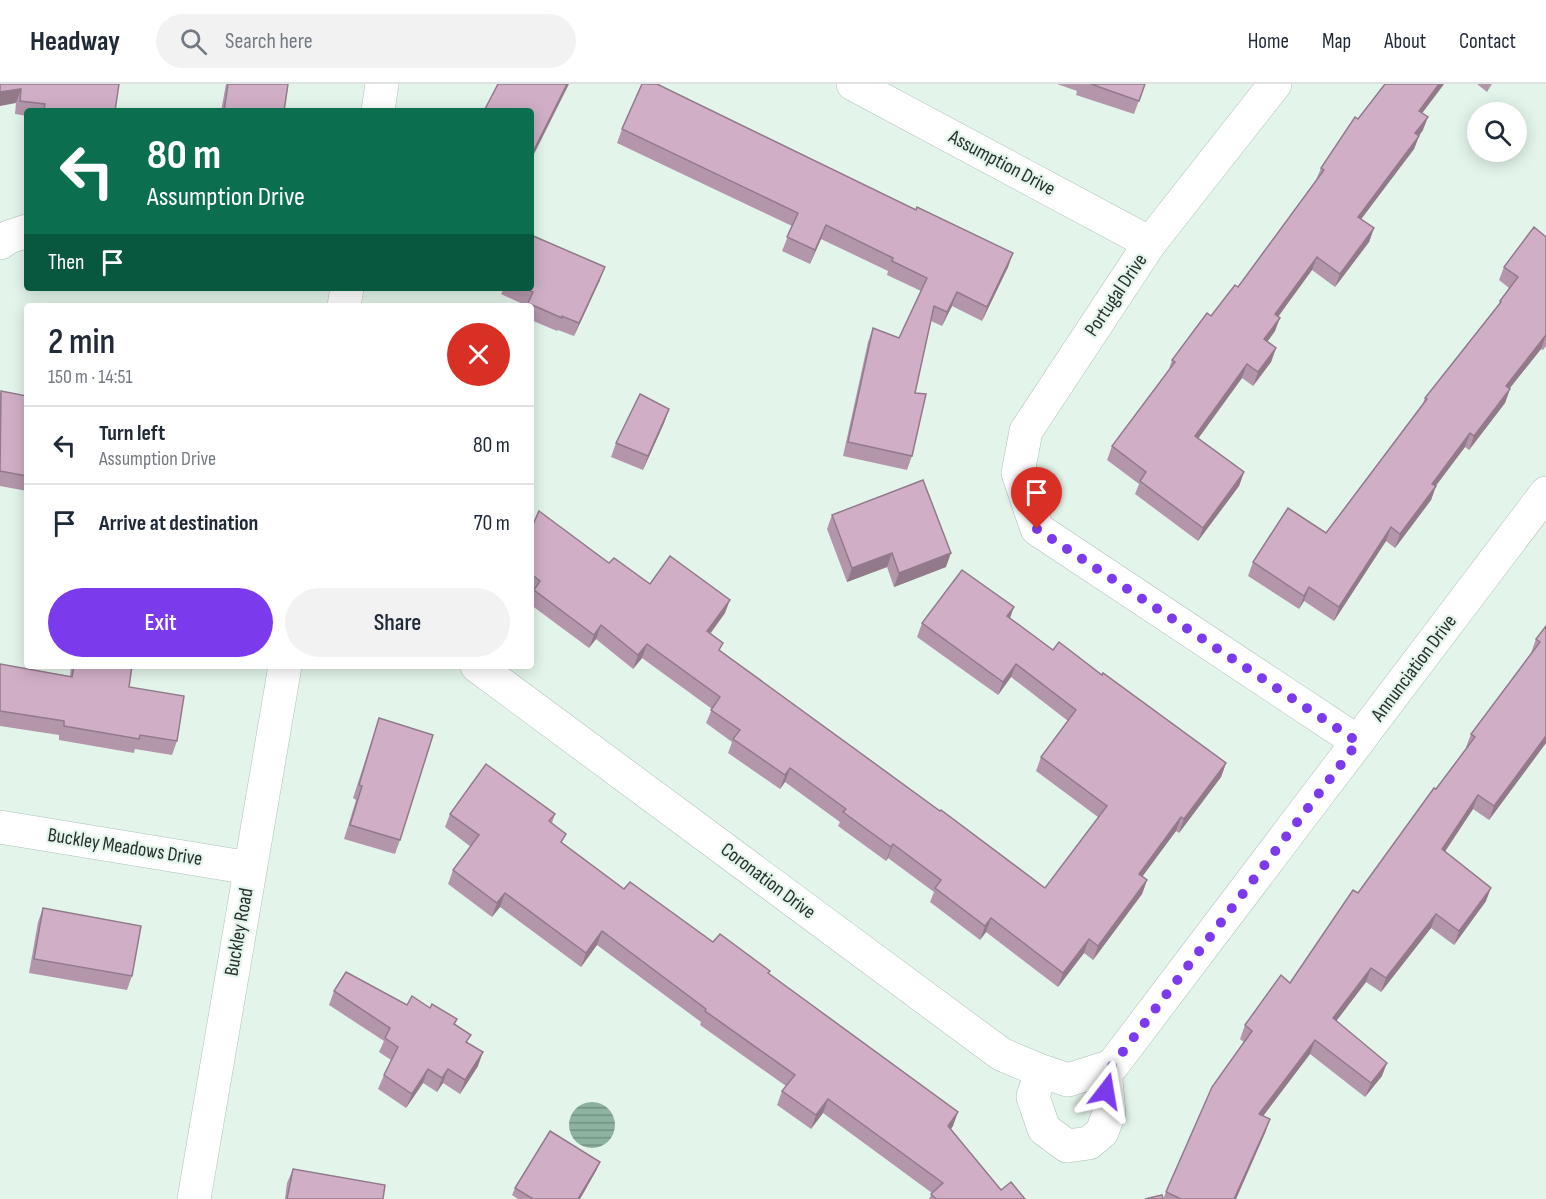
<!DOCTYPE html>
<html lang="en">
<head>
<meta charset="utf-8">
<style>
  :root { --surface:#fff; --page:#f2f2f3; --text:#1f2937; --muted:#747a83; --line:#e0e1e3; --accent:#7c3aed }
  body { margin:0; font-family:"Sofia Sans Condensed",sans-serif; background:var(--page); color:var(--text); height:100vh; display:flex; flex-direction:column; font-size:22px; white-space:nowrap }
  * { box-sizing:border-box; margin:0 }
  p { font-size:20px; color:var(--muted) }
  .icon { flex:none; width:33px; height:33px; fill:none; stroke:currentColor; stroke-width:2; stroke-linecap:round; stroke-linejoin:round }
  .map { position:relative; flex:1; overflow:hidden }
  .sheet { position:absolute; left:24px; top:219px; width:510px; height:366px; display:flex; flex-direction:column; background:var(--surface); border-radius:6px; box-shadow:0 3px 15px #0003 }
  .sheet>* { flex:none }
  .banner { position:absolute; left:24px; top:24px; width:510px; height:183px; border-radius:6px; box-shadow:0 3px 15px #0003; background:#0b6e4f; color:#fff; overflow:hidden }
  .tools { position:absolute; left:1467px; top:18px; display:grid; gap:12px }
  .tools a { display:grid; place-items:center; width:60px; height:60px; border-radius:50%; background:var(--surface); box-shadow:0 3px 15px #0003; font-size:30px }
  .pin { position:absolute; display:grid; place-items:center; width:51px; height:51px; color:#fff; margin:-62px -26px; border-radius:50% 50% 50% 0; rotate:-45deg; box-shadow:0 0 6px #0007 }
  .pin .icon { rotate:45deg }
  .me { position:absolute; width:66px; margin:-33px; rotate:14deg; stroke-linejoin:round; filter:drop-shadow(0 0 4px #0008) }
  .turn { display:flex; align-items:center; gap:21px; height:126px; padding:0 24px; font-size:27px }
  .turn .icon { width:78px; height:78px; stroke-width:2.5 }
  .turn b { display:block; font-size:42px; line-height:51px }
  .then { display:flex; align-items:center; height:57px; padding:0 24px; background:#0003; gap:12px; font-size:22px }
  .round { display:grid; place-items:center; flex:none; width:63px; height:63px; border-radius:32px; background:var(--page) }
  .summary { display:flex; align-items:center; justify-content:space-between; height:102px; padding:0 24px }
  h1 { font-size:36px; font-weight:600; line-height:45px }
  .primary-button { display:flex; gap:12px; margin-top:auto; padding:12px 24px }
  .primary-button a { flex:1; height:69px; border-radius:36px; background:var(--accent); color:#fff; font-size:24px; font-weight:600; line-height:69px; text-align:center }
  .primary-button a+a { background:var(--page); color:var(--text) }
  ul { padding:0; list-style:none }
  li { display:flex; align-items:center; gap:18px; height:78px; padding:0 24px; border-top:2px solid var(--line) }
  li div { flex:1 }
  li b { display:block; font-size:22px }
  li em { font-style:normal }
  header { display:flex; align-items:center; gap:36px; box-sizing:border-box; height:84px; padding:0 30px; background:var(--surface); border-bottom:2px solid var(--line) }
  header strong { font-size:28px }
  nav { display:flex; gap:33px; margin-inline-start:auto; font-size:21px }
  .search { width:420px; height:54px; background:var(--page); display:flex; align-items:center; gap:15px; box-sizing:border-box; padding:0 21px; border-radius:33px; color:var(--muted); font-size:22px }
  .map>svg:first-child { display:block }
</style>
</head>
<body>
<header>
<strong>Headway</strong>
<div class="search"><svg class="icon" aria-label="search" viewBox="0 0 24 24"><circle cx="10" cy="10" r="6"/><path d="M15 15l6 6"/></svg>Search here</div>
<nav><a>Home</a><a>Map</a><a>About</a><a>Contact</a></nav>
</header>
<div class="map">
<svg width="1546" height="1115" viewBox="0 0 1546 1115">
  <defs>
    <pattern id="water-rules" width="6" height="5" patternUnits="userSpaceOnUse" patternTransform="scale(1.5)"><rect width="6" height="5" fill="#8db29f"/><path d="M0 2.5h6" fill="none" stroke="#739182"/></pattern>
  </defs>
  <rect width="100%" height="100%" fill="#e3f5eb"/>
  <circle fill="url(#water-rules)" cx="592" cy="1041" r="23"/>
  <g fill="none" stroke-linecap="round" stroke-linejoin="round">
    <g stroke="#afc0b7" stroke-width="34">
      <g id="street">
        <path d="M853 0 1150 159"/>
        <path d="M1275 0 1150 159 1026 347 1018 389 1037 445 1358 658"/>
        <path d="M0 159 9 153 27 147"/>
        <path d="M477 582 1001 970 1041 987 1068 996 1112 982 1546 409"/>
        <path d="M0 743 250 784"/>
        <path d="M1041 987 1033 1013 1044 1045 1067 1062 1089 1059 1102 1048 1109 1029 1105 985"/>
      </g>
    </g>
    <g stroke="#afc0b7" stroke-width="34">
      <g id="secondary">
        <path d="M378 27 382 0"/>
        <path d="M344 222 347 204"/>
        <path d="M194 1115 285 582"/>
      </g>
    </g>
    <use href="#street" stroke="#fff" stroke-width="33"/>
    <use href="#secondary" stroke="#fff" stroke-width="33"/>
  </g>
  <g fill="#b396aa">
    <path d="M0 0 115 27H27V32L15 30 16 19Z"/>
    <path d="M226 0H288L284 27H221Z"/>
    <path d="M1057 0H1145L1134 30 1076 11 1077 7Z"/>
    <path d="M1444 0 1422 29 1423 46 1419 52 1414 65 1361 135 1374 144 1369 158 1335 203 1312 186 1278 232 1275 247 1267 258 1276 264 1271 278 1253 302 1242 294 1198 354 1244 388 1239 402 1198 457 1135 410 1139 400 1107 376 1112 362 1168 288 1172 276 1238 203 1316 96 1321 84 1358 35Z"/>
    <path d="M1477 0H1492L1487 8Z"/>
    <path d="M622 45 916 126 1013 169 1008 183 982 237 952 222 942 242 931 237 915 309 912 372 907 386 843 372 868 258 873 244 899 254 921 207 887 191 888 187 821 155 810 180 782 167 792 142 617 59Z"/>
    <path d="M1546 153V262L1543 266 1541 265 1510 304 1505 319 1469 366 1465 363 1436 402 1431 416 1395 464 1386 457 1334 537 1304 517 1299 525 1248 492 1253 478 1326 449 1423 319 1425 314 1499 220 1500 217 1509 204 1499 196 1504 183Z"/>
    <path d="M600 196 574 252 558 246 557 247 531 236V222H527L501 210 504 204H531Z"/>
    <path d="M0 308 27 312V407L0 402Z"/>
    <path d="M669 325 664 339 643 386 611 373 616 359Z"/>
    <path d="M832 431 946 483 894 503 887 483 847 498 827 445Z"/>
    <path d="M531 445 609 479 650 500 725 529 711 549 720 567 1045 804 1098 733 1036 687 1041 673 1068 637 1011 593 998 611 917 553 922 539 1010 534 1053 566 1102 591 1226 679 1221 693 1179 749 1176 747 1142 792 1147 796 1142 810 1093 876 1084 869 1058 903 986 848 980 856 930 818 934 808 888 774 886 777 838 742 840 738 785 698 780 705 728 669 732 658 706 639 712 625 642 574 633 585 596 555 589 564 531 521V514L533 509 531 508Z"/>
    <path d="M1546 542V659L1489 736 1473 725 1445 768 1486 817 1454 861 1431 844 1381 908 1366 898 1336 937 1382 992 1365 1013 1310 970 1263 1032 1270 1035 1265 1049 1236 1115H1163L1166 1108 1244 958 1240 955 1245 941 1290 899 1358 809 1467 664 1466 663 1471 650 1531 569 1536 555Z"/>
    <path d="M0 580 70 592 71 582H132L129 603 177 657 172 671 135 665 134 669 59 656V651L0 642Z"/>
    <path d="M379 634 400 756 395 770 344 755 356 716 353 714Z"/>
    <path d="M450 730H555L552 739 563 760 624 805 713 858 769 890 953 1042 951 1045 1001 1106 1025 1115H929L932 1109 823 1029 811 1045 777 1021 782 1007 786 1002 700 941 701 938 597 861 581 883 500 823 492 833 448 800 453 786 471 763 445 743Z"/>
    <path d="M43 824 132 892 127 906 29 889 38 838Z"/>
    <path d="M334 907 407 921 454 941 468 959 478 982 460 1010 443 999 437 1008 423 999 406 1024 378 1005 384 991 391 976 379 968 384 957 329 921Z"/>
    <path d="M293 1085 383 1115H285L287 1099Z"/>
    <path d="M597 1085 580 1115H518L512 1111 515 1104Z"/>
  </g>
  <g fill="#927a8b">
    <path d="M567 0H569L531 76V72Z"/>
    <path d="M1439 0H1444L1414 40 1419 27Z"/>
    <path d="M21 5 16 19 0 22V8Z"/>
    <path d="M1428 33 1423 46 1410 63 1415 49Z"/>
    <path d="M1419 52 1414 65 1353 146 1358 133Z"/>
    <path d="M826 141 821 155 810 180 815 166Z"/>
    <path d="M1374 144 1369 158 1335 203 1340 190Z"/>
    <path d="M1013 169 1008 183 982 237 987 223Z"/>
    <path d="M1317 173 1312 186 1270 244 1275 230Z"/>
    <path d="M605 183 600 196 574 252 579 239Z"/>
    <path d="M957 208 952 222 942 242 947 228Z"/>
    <path d="M1280 234 1275 247 1259 269 1264 255Z"/>
    <path d="M1546 251 1541 265 1501 315 1506 302Z"/>
    <path d="M1276 264 1271 278 1253 302 1258 288Z"/>
    <path d="M1247 280 1242 294 1190 366 1195 352Z"/>
    <path d="M1510 305 1505 319 1469 366 1474 352Z"/>
    <path d="M669 325 664 339 643 386 648 372Z"/>
    <path d="M1470 349 1465 363 1427 413 1432 400Z"/>
    <path d="M1244 388 1239 402 1198 457 1203 444Z"/>
    <path d="M1436 402 1431 416 1395 464 1400 450Z"/>
    <path d="M1391 443 1386 457 1334 537 1339 523Z"/>
    <path d="M892 469 887 483 847 498 852 484Z"/>
    <path d="M951 469 946 483 894 503 899 489Z"/>
    <path d="M1309 503 1304 517 1299 525 1304 512Z"/>
    <path d="M730 516 725 529 702 560 707 547Z"/>
    <path d="M1014 523 1009 537 1007 532Z"/>
    <path d="M601 541 596 555 589 564 594 551Z"/>
    <path d="M647 560 642 574 633 585 638 571Z"/>
    <path d="M1016 580 1011 593 998 611 1003 598Z"/>
    <path d="M1546 652V659L1489 736 1494 722Z"/>
    <path d="M1226 679 1221 693 1179 749 1184 735Z"/>
    <path d="M790 684 785 698 780 705 785 691Z"/>
    <path d="M1478 711 1473 725 1437 779 1442 765Z"/>
    <path d="M1181 733 1176 747 1134 804 1139 790Z"/>
    <path d="M893 760 888 774 886 777 891 763Z"/>
    <path d="M1147 796 1142 810 1093 876 1098 862Z"/>
    <path d="M1491 804 1486 817 1454 861 1459 847Z"/>
    <path d="M505 809 500 823 492 833 497 819Z"/>
    <path d="M1436 830 1431 844 1381 908 1386 894Z"/>
    <path d="M991 834 986 848 980 856 985 842Z"/>
    <path d="M602 847 597 861 581 883 586 869Z"/>
    <path d="M1089 855 1084 869 1058 903 1063 889Z"/>
    <path d="M1371 884 1366 898 1328 948 1333 934Z"/>
    <path d="M1315 956 1310 970 1254 1044 1259 1030Z"/>
    <path d="M483 968 478 982 460 1010 465 996Z"/>
    <path d="M1387 979 1382 992 1365 1013 1371 999Z"/>
    <path d="M428 985 423 999 406 1024 412 1010Z"/>
    <path d="M448 985 443 999 437 1008 442 994Z"/>
    <path d="M828 1015 823 1029 811 1045 816 1031Z"/>
    <path d="M958 1028 953 1042 943 1056 948 1042Z"/>
    <path d="M1270 1035 1265 1049 1236 1115H1234Z"/>
    <path d="M600 1078 597 1085 580 1115H578Z"/>
  </g>
  <g fill="#d0afc6" stroke="#927a8b" stroke-width="1.5">
    <path d="M0 0H119L115 27H56L44 25 45 20 20 17 21 5 0 8Z"/>
    <path d="M228 0H288L284 27H224Z"/>
    <path d="M498 0H567L531 72V27H484Z"/>
    <path d="M642 0H657L916 126 917 123 1013 169 987 223 957 208 947 228 934 222 915 309 926 310 912 372 848 358 873 244 899 254 927 194 892 177 893 174 826 141 815 166 787 153 798 129 622 45Z"/>
    <path d="M1091 0H1145L1139 17Z"/>
    <path d="M1385 0H1439L1419 27 1428 33 1415 49 1419 52 1358 133 1374 144 1340 190 1317 173 1275 230 1280 234 1264 255 1276 264 1258 288 1247 280 1195 352 1244 388 1203 444 1140 397 1146 388 1112 362 1175 278 1172 276 1207 229 1211 232 1235 201 1238 203 1324 86 1321 84 1355 33 1358 35Z"/>
    <path d="M1534 143 1546 153V251L1506 302 1510 305 1474 352 1470 349 1432 400 1436 402 1400 450 1391 443 1339 523 1309 503 1304 512 1253 478 1288 424 1326 449 1427 315 1425 314 1501 218 1500 217 1518 193 1504 183Z"/>
    <path d="M531 151 605 183 579 239 562 232V234L528 219 533 208 524 204H531Z"/>
    <path d="M1 307 27 312V392L0 387Z"/>
    <path d="M640 310 669 325 648 372 616 359Z"/>
    <path d="M923 396 951 469 899 489 892 469 852 484 832 431Z"/>
    <path d="M539 427 609 479 614 474 650 500 670 472 730 516 707 547 723 559 719 566 940 727 941 726 1045 804 1107 722 1041 673 1076 626 1016 580 1003 598 922 539 962 486 1014 523 1007 532 1053 566 1059 558 1102 591 1103 589 1226 679 1184 735 1181 733 1139 790 1147 796 1098 862 1089 855 1063 889 991 834 985 842 935 804 941 796 893 760 891 763 843 728 846 725 790 684 785 691 733 655 740 646 711 626 720 613 647 560 638 571 601 541 594 551 534 506 540 497 531 490V445Z"/>
    <path d="M1546 542V652L1494 722 1478 711 1442 765 1491 804 1459 847 1436 830 1386 894 1371 884 1333 934 1387 979 1371 999 1315 956 1259 1030 1270 1035 1234 1115H1181L1166 1108 1212 1003 1252 947 1245 941 1281 891 1290 899 1353 806 1358 809 1434 704 1436 705 1475 653 1471 650 1540 558 1536 555Z"/>
    <path d="M0 580 72 593 74 582H132L129 603 184 612 177 657 140 651 139 655 64 642V637L0 627Z"/>
    <path d="M379 634 433 651 400 756 350 741 362 702 359 701Z"/>
    <path d="M486 680 555 730 549 737 566 750 561 758 624 805 630 798 713 858 720 850 770 887 768 889 958 1028 948 1042 1001 1106 1011 1098 1025 1115H936L931 1110 943 1099 828 1015 816 1031 782 1007 795 991 705 927 706 925 602 847 586 869 505 809 497 819 453 786 479 751 450 730Z"/>
    <path d="M43 824 141 842 132 892 34 875Z"/>
    <path d="M346 888 407 921 412 912 430 924 432 920 457 935 454 940 471 951 466 958 483 968 465 996 448 985 442 994 428 985 412 1010 384 991 398 963 385 954 390 944 334 907Z"/>
    <path d="M550 1047 600 1078 578 1115H533L515 1104Z"/>
    <path d="M293 1085 385 1101 383 1115H287Z"/>
    <path d="M1162 1111 1163 1115H1145Z"/>
  </g>
  <g fill="none" stroke-linecap="round" stroke-linejoin="round">
    <path stroke="#7c3aed" stroke-width="10" stroke-dasharray="0 18" d="M1037 445 1358 658 1112 982 1105 985 1106 1007"/>
  </g>
  <g text-anchor="middle" dominant-baseline="central" stroke-width="4.5" stroke-linejoin="round" paint-order="stroke">
    <g font-size="20" fill="#292f2c" stroke="#e3f5eb">
      <text transform="translate(1002 79) rotate(28)">Assumption Drive</text>
      <text transform="translate(1116 211) rotate(-56)">Portugal Drive</text>
      <text transform="translate(1414 584) rotate(-53)">Annunciation Drive</text>
      <text transform="translate(125 763) rotate(9)">Buckley Meadows Drive</text>
      <text transform="translate(768 797) rotate(37)">Coronation Drive</text>
      <text transform="translate(239 848) rotate(-80)">Buckley Road</text>
    </g>
  </g>
</svg>
<div class="tools">
<a><svg class="icon" aria-label="search" viewBox="0 0 24 24"><circle cx="10" cy="10" r="6"/><path d="M15 15l6 6"/></svg></a>
</div>
<div class="pin" style="left:1037px;top:445px;background:#d93025"><svg class="icon" aria-label="arrive" viewBox="0 0 24 24"><path d="M6 21V4h12l-3 4 3 4H6"/></svg></div>
<svg class="me" style="left:1106px;top:1007px" viewBox="-20 -20 40 40"><path d="M0-17L14 15 0 8-14 15z" fill="#7c3aed" stroke="#fff" stroke-width="4"/></svg>
<div class="banner">
<div class="turn"><svg class="icon" aria-label="left" viewBox="0 0 24 24"><path d="M17 20v-9H6M10 6l-5 5 5 5"/></svg><div><b>80 m</b>Assumption Drive</div></div>
<div class="then">Then<svg class="icon" aria-label="arrive" viewBox="0 0 24 24"><path d="M6 21V4h12l-3 4 3 4H6"/></svg></div>
</div>
<section class="sheet">
<div class="summary"><div><h1>2 min</h1><p>150 m · 14:51</p></div><a class="round" style="background:#d93025;color:#fff"><svg class="icon" aria-label="close" viewBox="0 0 24 24"><path d="M6 6l12 12M18 6L6 18"/></svg></a></div>
<ul>
<li><svg class="icon" aria-label="left" viewBox="0 0 24 24"><path d="M17 20v-9H6M10 6l-5 5 5 5"/></svg><div><b>Turn left</b><p>Assumption Drive</p></div><em>80 m</em></li>
<li><svg class="icon" aria-label="arrive" viewBox="0 0 24 24"><path d="M6 21V4h12l-3 4 3 4H6"/></svg><div><b>Arrive at destination</b></div><em>70 m</em></li>
</ul>
<div class="primary-button"><a>Exit</a><a>Share</a></div>
</section>
</div>
</body>
</html>
